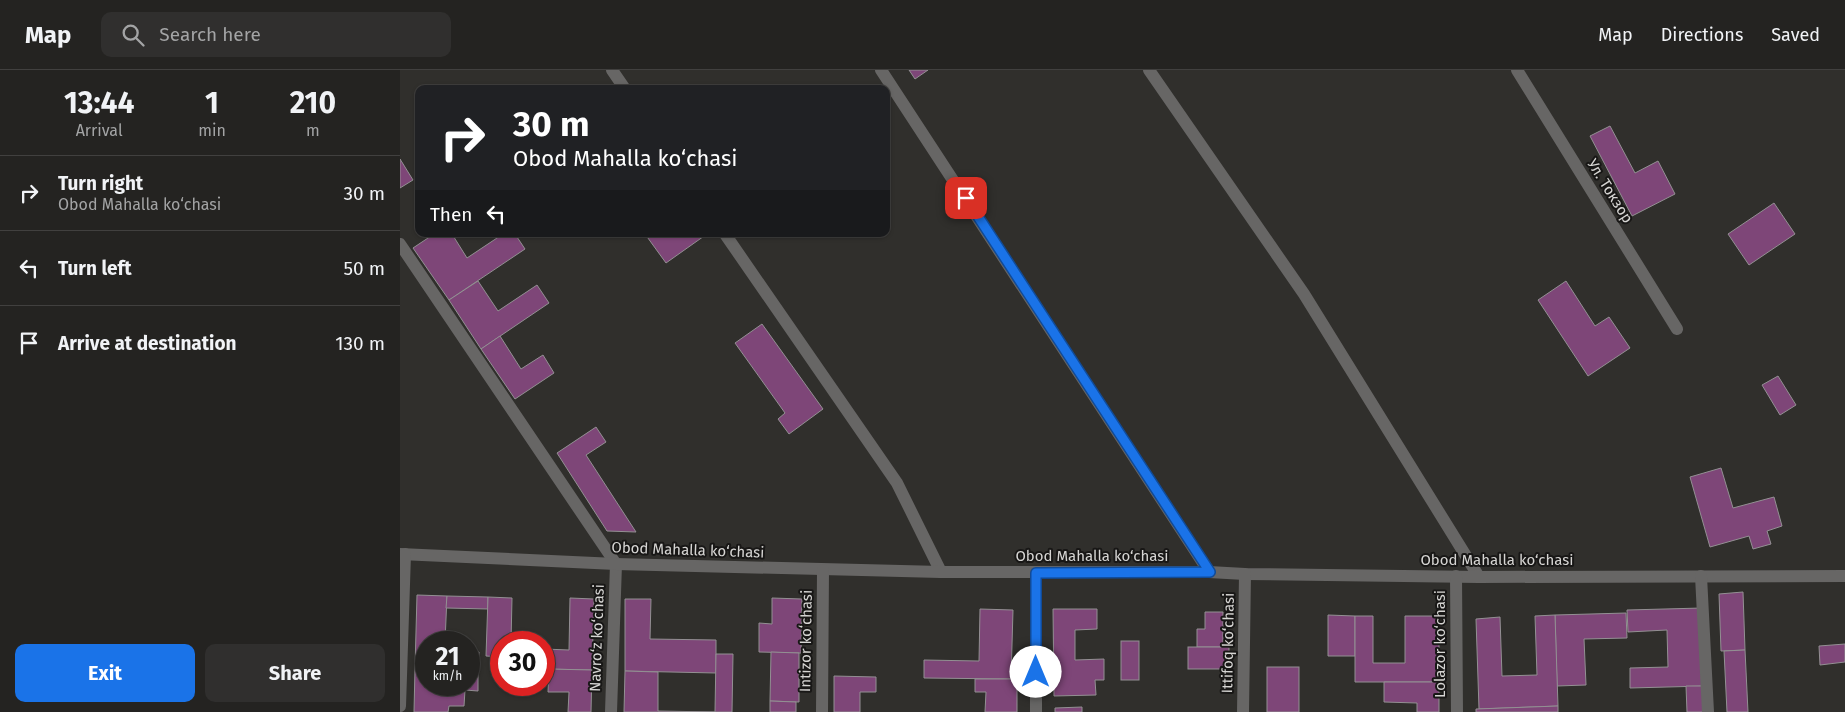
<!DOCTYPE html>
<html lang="en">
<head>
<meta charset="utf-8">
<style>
  :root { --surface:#242321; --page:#302f2e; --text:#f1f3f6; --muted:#a3a4a5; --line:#41403f; --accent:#1a73e8 }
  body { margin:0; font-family:"Fira Sans",sans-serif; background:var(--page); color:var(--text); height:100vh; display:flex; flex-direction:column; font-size:19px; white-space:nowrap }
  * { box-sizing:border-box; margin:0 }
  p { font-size:16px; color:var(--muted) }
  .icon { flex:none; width:28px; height:28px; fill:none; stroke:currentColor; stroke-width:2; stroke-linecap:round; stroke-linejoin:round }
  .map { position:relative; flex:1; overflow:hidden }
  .drawer { display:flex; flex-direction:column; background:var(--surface); width:400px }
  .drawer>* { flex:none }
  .hud { position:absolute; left:15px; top:15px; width:475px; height:152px; border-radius:10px; box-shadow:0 1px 4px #0004,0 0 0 1px var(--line); background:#202124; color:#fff; overflow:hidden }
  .speed { position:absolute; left:15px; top:561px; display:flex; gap:10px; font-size:25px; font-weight:700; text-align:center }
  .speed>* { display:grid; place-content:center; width:65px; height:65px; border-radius:50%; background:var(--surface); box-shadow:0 1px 4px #0004,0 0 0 1px var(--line); line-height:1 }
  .speed small { font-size:12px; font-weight:400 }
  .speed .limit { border:8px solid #d22; background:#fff; color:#111 }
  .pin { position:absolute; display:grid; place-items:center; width:42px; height:42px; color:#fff; margin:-21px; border-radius:10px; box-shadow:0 2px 8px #0006 }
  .me { position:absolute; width:55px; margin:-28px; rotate:0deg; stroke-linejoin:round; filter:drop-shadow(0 0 4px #0008) }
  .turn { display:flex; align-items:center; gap:18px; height:105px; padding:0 15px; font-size:22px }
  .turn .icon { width:65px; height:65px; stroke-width:2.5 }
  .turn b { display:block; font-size:35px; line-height:42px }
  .then { display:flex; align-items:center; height:48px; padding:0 15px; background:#0003; gap:10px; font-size:19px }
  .eta { display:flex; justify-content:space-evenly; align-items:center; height:85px; text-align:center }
  .eta b { font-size:30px; font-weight:700; line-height:35px }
  .action { display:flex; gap:10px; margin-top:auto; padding:10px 15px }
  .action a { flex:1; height:58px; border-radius:10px; background:var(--accent); color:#fff; font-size:20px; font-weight:700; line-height:58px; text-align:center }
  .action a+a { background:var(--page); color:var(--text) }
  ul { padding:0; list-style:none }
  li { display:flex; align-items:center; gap:15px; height:75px; padding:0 15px; border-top:1px solid var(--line) }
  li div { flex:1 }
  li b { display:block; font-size:19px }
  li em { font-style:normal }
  header { display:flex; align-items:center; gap:30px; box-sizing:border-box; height:70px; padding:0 25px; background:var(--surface); border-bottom:1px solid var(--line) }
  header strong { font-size:24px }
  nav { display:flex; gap:28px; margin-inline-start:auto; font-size:18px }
  .search { width:350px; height:45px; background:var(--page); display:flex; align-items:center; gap:12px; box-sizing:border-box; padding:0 18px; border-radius:10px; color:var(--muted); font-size:19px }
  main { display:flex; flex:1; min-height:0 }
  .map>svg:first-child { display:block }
</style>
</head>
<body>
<header>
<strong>Map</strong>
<div class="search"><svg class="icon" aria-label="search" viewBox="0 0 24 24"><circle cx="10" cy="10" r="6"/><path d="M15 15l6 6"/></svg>Search here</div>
<nav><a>Map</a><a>Directions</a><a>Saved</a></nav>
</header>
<main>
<section class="drawer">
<div class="eta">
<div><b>13:44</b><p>Arrival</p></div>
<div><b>1</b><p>min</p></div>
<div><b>210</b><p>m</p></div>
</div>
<ul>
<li><svg class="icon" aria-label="right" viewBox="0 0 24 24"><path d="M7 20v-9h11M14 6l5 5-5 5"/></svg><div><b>Turn right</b><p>Obod Mahalla ko‘chasi</p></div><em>30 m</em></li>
<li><svg class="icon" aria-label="left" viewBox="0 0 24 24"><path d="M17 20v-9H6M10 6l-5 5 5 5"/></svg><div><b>Turn left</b></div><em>50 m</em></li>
<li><svg class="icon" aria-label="arrive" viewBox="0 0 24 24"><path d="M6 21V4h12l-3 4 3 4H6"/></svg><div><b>Arrive at destination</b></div><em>130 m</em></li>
</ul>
<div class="action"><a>Exit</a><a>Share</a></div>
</section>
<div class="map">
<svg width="1445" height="642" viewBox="0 0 1445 642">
  <rect width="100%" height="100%" fill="#302f2c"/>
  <g fill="#7e4678" stroke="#939093">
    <path d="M509 0H528L515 9Z"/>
    <path d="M1210 56 1235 103 1258 91 1275 124 1232 146 1190 66Z"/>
    <path d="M0 89 13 110 0 118Z"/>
    <path d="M1374 133 1395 164 1349 195 1328 164Z"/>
    <path d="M34 164H52L67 188 103 164H115L125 179 49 230 13 178Z"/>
    <path d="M245 164H307L266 193Z"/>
    <path d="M78 211 98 241 137 215 149 233 81 279 49 230Z"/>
    <path d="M1166 211 1195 256 1209 247 1230 278 1188 306 1138 230Z"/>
    <path d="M362 254 423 339 389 364 378 349 385 343 335 273Z"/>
    <path d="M100 266 121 299 143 285 154 303 115 329 81 279Z"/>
    <path d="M1378 306 1396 335 1380 345 1362 315Z"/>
    <path d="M196 357 206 372 186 385 236 462 207 461 157 383Z"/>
    <path d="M1321 398 1333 438 1374 427 1382 456 1367 461 1371 474 1353 479 1349 466 1310 477 1290 407Z"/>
    <path d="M1343 522 1345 580 1321 581 1319 524Z"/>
    <path d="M17 525 47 526 45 572H26V598H15Z"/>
    <path d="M47 526 88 527V539L46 538Z"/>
    <path d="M88 527 112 528 111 572H101V587L86 586Z"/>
    <path d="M170 528 194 529 192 600 144 599V579L169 580Z"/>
    <path d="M372 528 402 529 401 583 359 582V553L372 554Z"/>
    <path d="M225 529H251L250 569 316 570V603L225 601Z"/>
    <path d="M1302 538 1305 616 1230 618V598L1268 597 1267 560 1228 562 1227 540Z"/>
    <path d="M580 539 613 540 611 609 524 608V590L579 591Z"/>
    <path d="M653 539H697V559L675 560V590L704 589V610H695L696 625 654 626Z"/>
    <path d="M805 542H823V577H797V559H805Z"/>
    <path d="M1226 543 1227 568 1184 569 1186 615 1157 616 1155 545Z"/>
    <path d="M928 545 955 546V586H928Z"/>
    <path d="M1155 545 1158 636 1079 639 1076 549 1100 547 1102 606 1137 605 1135 546Z"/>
    <path d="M955 546H973V593H1005V546H1039V612H955Z"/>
    <rect x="721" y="571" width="18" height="39"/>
    <path d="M1445 574V592L1420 595 1419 576Z"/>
    <rect x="788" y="577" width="41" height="22"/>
    <path d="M1345 580 1348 642H1327L1324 581Z"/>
    <path d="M69 582H79L78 599H69Z"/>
    <path d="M371 582 399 583V632L370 631Z"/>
    <path d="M316 584H333L332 642H315Z"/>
    <rect x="867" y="597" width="32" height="45"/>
    <path d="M15 598H26V615H69V599H78V621L65 620 64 636H49L48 642H14Z"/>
    <path d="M149 599 192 600 191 642H168L169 622H148Z"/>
    <path d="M225 601 258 602V641L315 642H224Z"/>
    <path d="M434 606 476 607V622H460V642H434Z"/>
    <path d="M575 609H617V642H585L586 622H575Z"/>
    <path d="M984 612H1039V642H1017V633L984 632Z"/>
    <path d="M1286 616H1305L1306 642H1287Z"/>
    <path d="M370 631 396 632V642H370Z"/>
    <path d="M1158 636V642H1076V639Z"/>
    <path d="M682 637V642H655V638Z"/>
  </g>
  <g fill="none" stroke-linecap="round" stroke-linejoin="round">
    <g stroke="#676665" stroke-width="12">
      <path d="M212 0 225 19"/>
      <path d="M481 0 809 502"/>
      <path d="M749 0 904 224 1079 507"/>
      <path d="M1117 0 1277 259"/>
      <path d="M325 164 497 413 541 502"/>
      <path d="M0 174 216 494 211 642"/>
      <path d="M0 484 216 494 541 502H809L845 504 1079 507 1445 506"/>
      <path d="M1056 506 1057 642"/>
      <path d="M1301 506 1308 642"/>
      <path d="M0 636 5 484"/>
      <path d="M422 642 423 500"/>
      <path d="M636 642V503"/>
      <path d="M843 642 845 504"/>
    </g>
  </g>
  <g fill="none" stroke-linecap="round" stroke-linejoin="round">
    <g stroke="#114b97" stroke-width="12">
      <path id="route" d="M566 128 810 502 636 503V602"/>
    </g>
    <use href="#route" stroke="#1a73e8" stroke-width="9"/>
  </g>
  <g text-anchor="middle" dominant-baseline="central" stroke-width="4" stroke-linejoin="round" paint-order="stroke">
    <g font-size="15" fill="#d6d5d3" stroke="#181716">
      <text transform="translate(1210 121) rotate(58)">Ул. Токзор</text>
      <text transform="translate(288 480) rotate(2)">Obod Mahalla ko‘chasi</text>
      <text x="692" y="486">Obod Mahalla ko‘chasi</text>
      <text x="1097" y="490">Obod Mahalla ko‘chasi</text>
      <text transform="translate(197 568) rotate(-88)">Navro‘z ko‘chasi</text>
      <text transform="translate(406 571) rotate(-89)">Intizor koʻchasi</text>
      <text transform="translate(828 573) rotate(-89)">Ittifoq ko‘chasi</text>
      <text transform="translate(1040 574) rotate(-90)">Lolazor ko‘chasi</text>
    </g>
  </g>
</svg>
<div class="speed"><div>21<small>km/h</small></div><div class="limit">30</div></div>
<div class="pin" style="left:566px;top:128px;background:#d93025"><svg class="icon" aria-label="arrive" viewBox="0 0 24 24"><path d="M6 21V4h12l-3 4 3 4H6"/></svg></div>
<svg class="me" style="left:636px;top:602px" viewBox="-20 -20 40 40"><circle r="19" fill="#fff"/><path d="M0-13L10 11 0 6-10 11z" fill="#1a73e8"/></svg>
<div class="hud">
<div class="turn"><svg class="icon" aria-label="right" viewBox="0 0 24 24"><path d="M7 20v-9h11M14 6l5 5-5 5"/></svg><div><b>30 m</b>Obod Mahalla ko‘chasi</div></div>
<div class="then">Then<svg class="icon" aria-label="left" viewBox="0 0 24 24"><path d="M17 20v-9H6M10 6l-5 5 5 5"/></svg></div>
</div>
</div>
</main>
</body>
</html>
